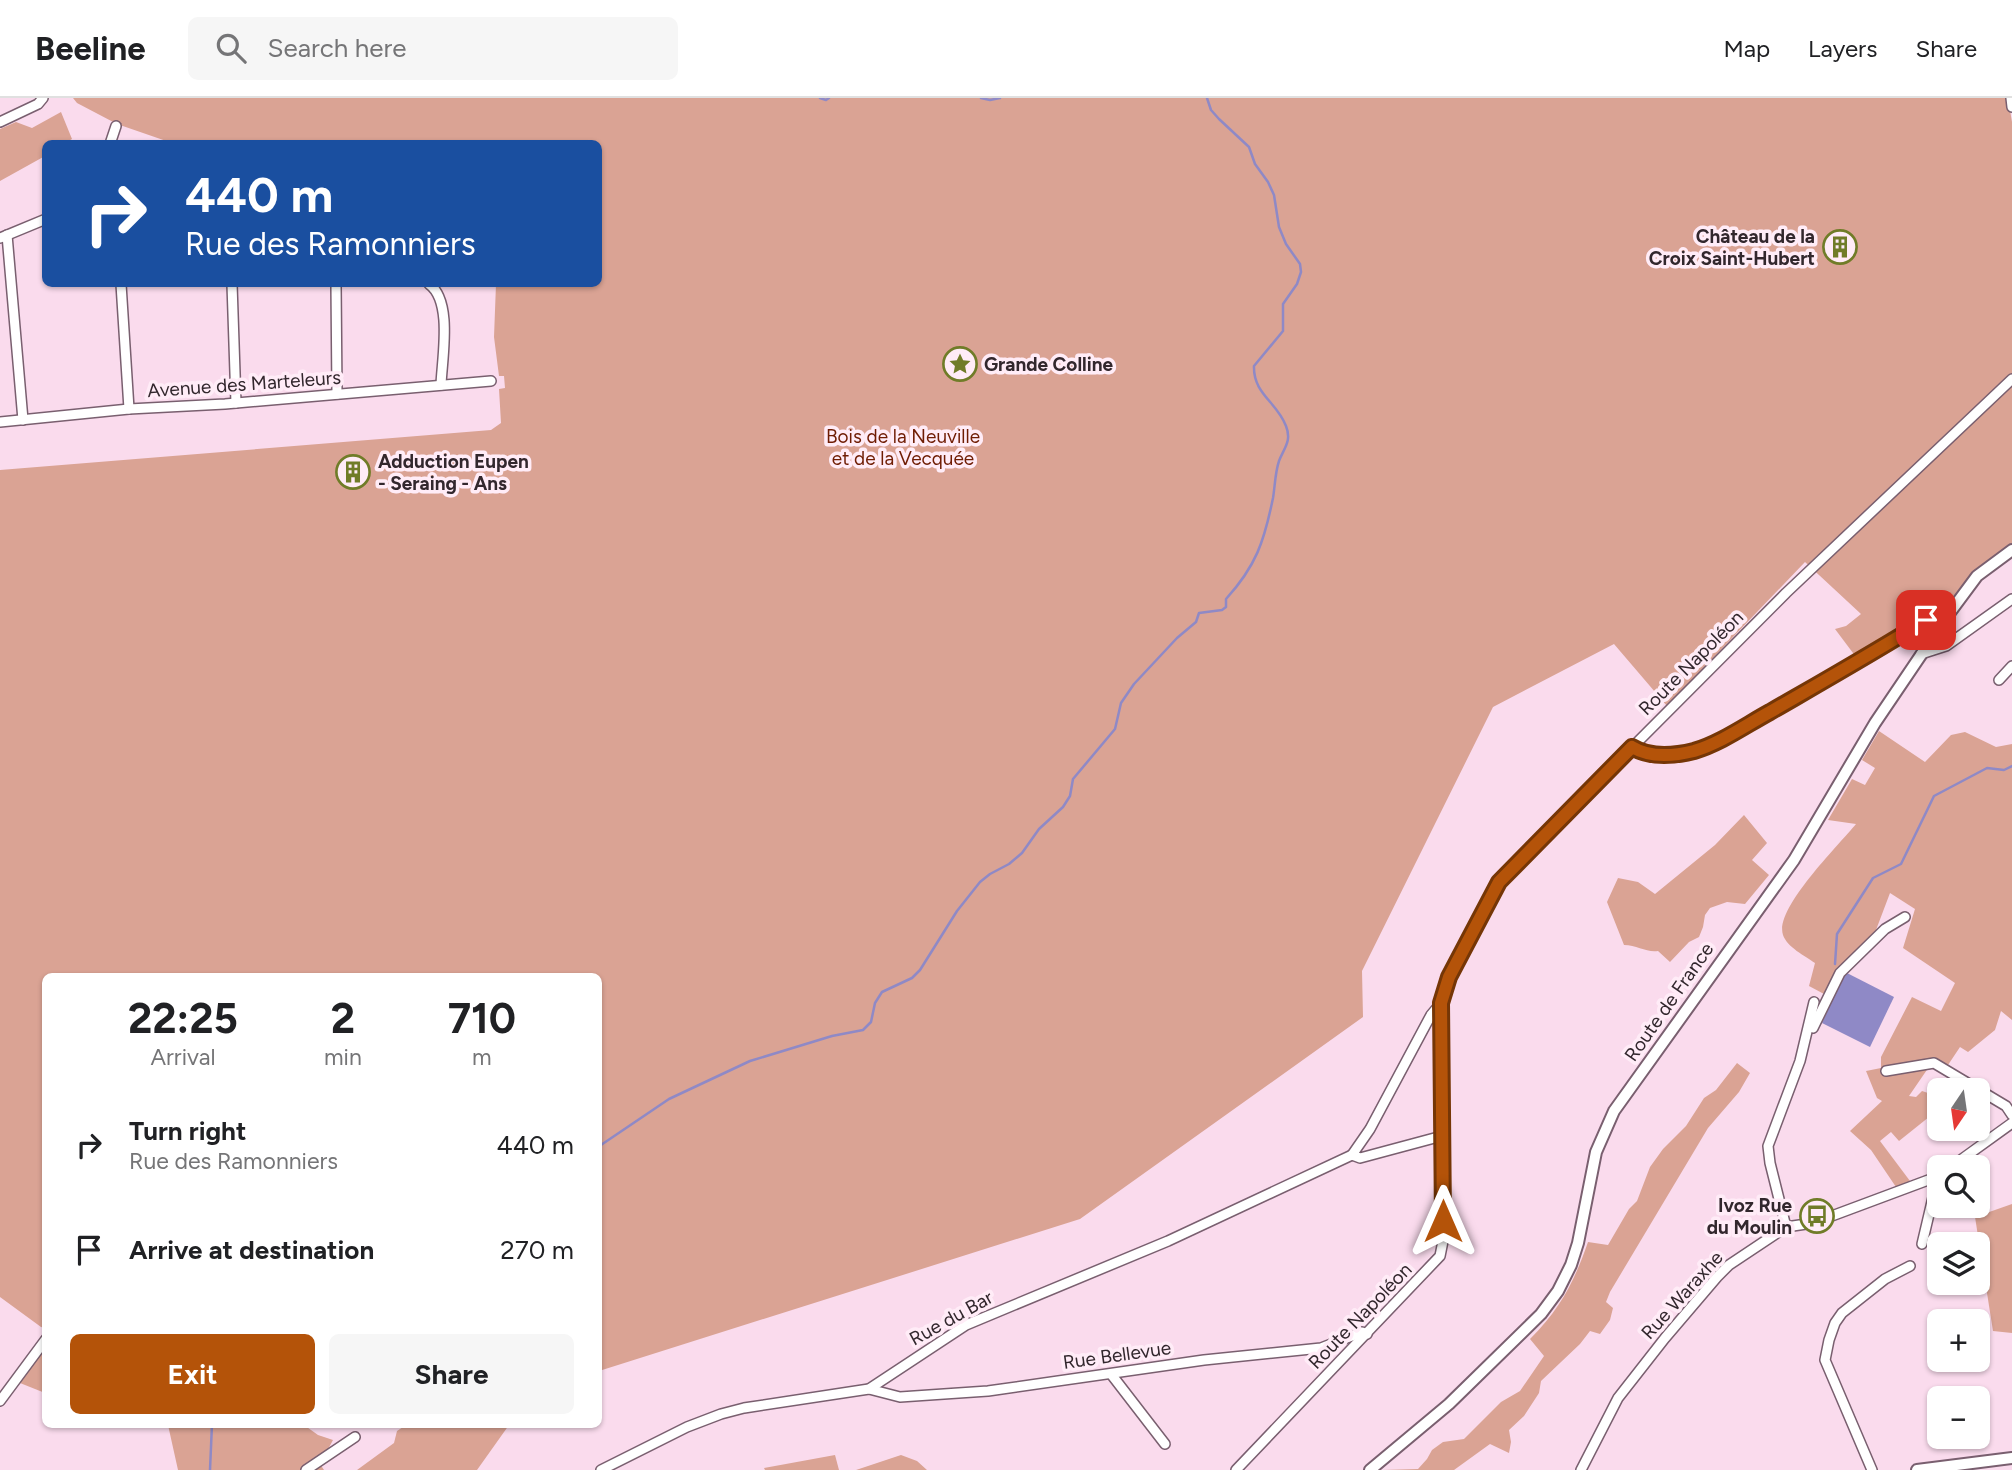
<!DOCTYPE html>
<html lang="en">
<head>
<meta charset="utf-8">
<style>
  :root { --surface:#fff; --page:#f6f6f6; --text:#202124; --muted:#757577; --line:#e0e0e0; --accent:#b45309 }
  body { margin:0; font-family:Figtree,sans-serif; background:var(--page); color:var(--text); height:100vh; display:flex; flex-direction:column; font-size:26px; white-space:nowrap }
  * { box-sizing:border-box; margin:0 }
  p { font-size:23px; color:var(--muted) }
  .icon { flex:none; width:38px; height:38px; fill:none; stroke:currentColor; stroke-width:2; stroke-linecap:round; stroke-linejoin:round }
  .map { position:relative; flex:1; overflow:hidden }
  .panel { position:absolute; left:42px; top:875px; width:560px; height:455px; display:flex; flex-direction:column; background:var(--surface); border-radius:10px; box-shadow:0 2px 5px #0004 }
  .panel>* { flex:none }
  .top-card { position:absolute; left:42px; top:42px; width:560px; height:147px; border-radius:10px; box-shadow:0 2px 5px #0004; background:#1a4fa0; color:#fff; overflow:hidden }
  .needle { width:46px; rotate:193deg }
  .controls { position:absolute; left:1927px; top:980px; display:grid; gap:14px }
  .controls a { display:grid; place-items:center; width:63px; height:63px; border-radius:10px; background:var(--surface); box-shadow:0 2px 5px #0004; font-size:35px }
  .pin { position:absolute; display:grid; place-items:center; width:60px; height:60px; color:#fff; margin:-30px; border-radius:14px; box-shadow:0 4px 10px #0006 }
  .me { position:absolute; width:77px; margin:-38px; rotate:0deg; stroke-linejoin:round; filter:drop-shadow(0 0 5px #0008) }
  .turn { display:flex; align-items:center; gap:24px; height:147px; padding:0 28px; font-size:32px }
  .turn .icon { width:91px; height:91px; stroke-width:2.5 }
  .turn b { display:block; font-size:49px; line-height:60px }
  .eta { display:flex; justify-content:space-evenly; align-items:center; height:119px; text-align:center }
  .eta b { font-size:42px; font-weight:700; line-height:49px }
  .button { display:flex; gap:14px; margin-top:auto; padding:14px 28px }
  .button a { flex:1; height:80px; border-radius:10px; background:var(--accent); color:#fff; font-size:28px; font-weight:700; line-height:80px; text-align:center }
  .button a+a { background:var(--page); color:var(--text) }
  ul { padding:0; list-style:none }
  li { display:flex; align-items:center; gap:21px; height:105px; padding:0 28px }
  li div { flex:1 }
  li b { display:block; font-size:26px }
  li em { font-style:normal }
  header { display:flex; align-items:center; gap:42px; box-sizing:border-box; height:98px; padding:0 35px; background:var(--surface); border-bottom:2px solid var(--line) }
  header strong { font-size:33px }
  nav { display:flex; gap:38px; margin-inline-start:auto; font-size:24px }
  .search { width:490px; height:63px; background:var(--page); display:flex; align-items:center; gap:18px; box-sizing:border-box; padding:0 24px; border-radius:10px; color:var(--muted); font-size:26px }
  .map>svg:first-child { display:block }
</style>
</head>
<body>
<header>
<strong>Beeline</strong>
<div class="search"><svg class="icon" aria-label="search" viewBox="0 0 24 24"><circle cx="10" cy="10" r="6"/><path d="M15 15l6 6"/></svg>Search here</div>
<nav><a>Map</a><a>Layers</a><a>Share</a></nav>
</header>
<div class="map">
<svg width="2012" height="1372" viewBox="0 0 2012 1372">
  <rect width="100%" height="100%" fill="#fadbed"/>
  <g fill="#daa394">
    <path d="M73 0H2008L2012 24V445L1980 468 1952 500 1856 559 1835 531 1846 528 1861 516 1805 464 1667 608 1614 546 1493 609 1362 873 1363 919 1080 1121 599 1273 598 878H46L45 1230 41 1229 0 1199V372L491 332 501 325 499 291 505 290 504 278H499L494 239 496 186H598V46L172 45 117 26 77 5Z"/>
    <path d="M61 14 72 41 65 45 46 46 45 58 0 83V31L16 24 32 30Z"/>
    <path d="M1879 633 1925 664 1951 637 1965 634 1996 649 2012 646V922L2001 913 1995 932 1968 954 1960 949 1948 967 1933 963 1909 998 1916 999 1922 993 1934 997 1929 1019 1899 1043 1891 1034 1880 1043 1910 1083 1896 1089 1871 1052 1850 1033 1882 1003 1877 1000 1866 973 1881 970V959L1912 899 1941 913 1955 885 1903 850 1915 811 1890 795 1876 832 1857 853 1837 870 1824 896 1809 888 1815 865C1805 858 1787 849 1783 837 1774 811 1839 747 1856 726L1828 722 1852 681 1865 687 1875 670 1862 662Z"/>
    <path d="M1744 717 1767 745 1752 762 1769 777 1745 806 1727 804 1710 810 1705 817 1703 829 1699 839 1689 844 1670 864 1658 853C1647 855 1637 847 1624 847L1607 804 1618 780 1638 784 1655 796 1715 747Z"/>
    <path d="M1737 965 1750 975 1739 994 1708 1030 1610 1194 1606 1204 1613 1210 1610 1222 1600 1236 1590 1233 1580 1246 1541 1283 1539 1295 1524 1318 1509 1332 1511 1344 1509 1355 1490 1346 1454 1372H1383L1418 1371 1427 1361 1432 1352 1443 1344 1464 1341 1501 1304 1520 1293 1544 1258 1530 1241C1561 1210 1574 1184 1588 1144L1608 1147 1629 1111 1637 1103 1650 1069 1663 1051 1686 1028 1704 1000 1716 992Z"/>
    <path d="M2012 1106V1235L1993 1233 1975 1119Z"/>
    <path d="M45 1247V1295L20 1285Z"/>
    <path d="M168 1327H304L318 1337 333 1342 320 1366 324 1372H178Z"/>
    <path d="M406 1327 407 1326 509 1327 477 1372H357L394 1345 397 1333Z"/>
    <path d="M835 1357 839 1372H765L764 1370Z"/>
    <path d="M901 1357 917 1363 927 1372H941H856Z"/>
  </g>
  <path fill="#8f89c6" d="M1845 874 1894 899 1870 949 1822 925Z"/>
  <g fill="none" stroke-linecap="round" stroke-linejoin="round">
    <g stroke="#8f89c6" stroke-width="2.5">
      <path d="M820 0 826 2 829 0"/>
      <path d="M981 0 990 2 1000 0"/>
      <path d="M1835 866 1837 836 1873 780 1901 766 1934 698 1987 670 2004 672 2012 668"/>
      <path d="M598 1049 669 1001 750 963 832 938 863 932 871 924 875 905 882 894 912 880 920 872 957 813 980 784 990 776 1009 766 1022 755 1039 731 1063 709 1070 698 1073 681 1115 631 1121 605 1134 586 1177 540 1196 524 1199 515 1222 512 1226 509V501C1256 468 1264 444 1273 400 1275 388 1275 375 1279 363 1284 350 1292 343 1286 328 1277 304 1253 296 1254 268L1283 233V206L1297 186 1301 174 1300 166 1286 146 1279 129 1274 97 1268 84 1255 66 1249 49 1219 21 1211 12 1207 0"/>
      <path d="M210 1372 212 1326"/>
    </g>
    <g stroke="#795f6f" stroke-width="12">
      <g id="minor">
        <path d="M2011 0 2012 9"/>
        <path d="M0 24 38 6 43 0"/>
        <path d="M110 46 116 28"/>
        <path d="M7 137 23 322"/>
        <path d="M0 140 46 121"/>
        <path d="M121 186 129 311"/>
        <path d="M232 186 236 305"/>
        <path d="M336 186 337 296"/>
        <path d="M429 186C453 203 442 260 441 287"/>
        <path d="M0 324 129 311 225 306 491 283"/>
        <path d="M1921 556 1946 548 2012 501"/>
        <path d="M1999 582 2012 568"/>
        <path d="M1632 649C1654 662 1681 657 1704 649L1858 564 1926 522 1948 517"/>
        <path d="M1441 905 1431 917 1370 1031 1352 1057 1360 1060 1442 1038"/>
        <path d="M1813 930 1840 875 1885 831 1905 819"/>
        <path d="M1886 973 1934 965 2006 1008 2012 1017"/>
        <path d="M1951 1069 2012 1025"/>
        <path d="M1786 1129 1770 1065 1768 1048 1800 963 1814 904"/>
        <path d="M1922 1146 1938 1078"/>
        <path d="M1111 1276 1165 1346"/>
        <path d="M869 1291 900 1299 988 1293 1204 1262 1321 1250 1362 1234 1367 1236"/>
        <path d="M0 1303 46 1241"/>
        <path d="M306 1372 355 1339"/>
        <path d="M601 1372 687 1329 721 1316 744 1310 869 1291 966 1227 1168 1143 1352 1057"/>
        <path d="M1236 1372 1440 1158 1443 1143 1441 905 1449 879 1486 809 1506 776 1786 495 2012 281"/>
        <path d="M1581 1372 1618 1300 1665 1240 1717 1179 1729 1167 1786 1129 1813 1125 1939 1078"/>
        <path d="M1872 1372 1825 1262 1829 1242 1835 1225 1842 1215 1885 1181 1910 1168"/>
      </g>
    </g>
    <g stroke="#795f6f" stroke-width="14">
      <g id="major">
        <path d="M1370 1372 1449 1306 1541 1216 1558 1193 1571 1167 1578 1145 1596 1054 1614 1013 1794 762 1875 625 1948 517 1977 478 2012 452"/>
        <path d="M1917 1372 2012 1360"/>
      </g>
    </g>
    <use href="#minor" stroke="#fff" stroke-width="9"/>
    <use href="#major" stroke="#fff" stroke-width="10"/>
  </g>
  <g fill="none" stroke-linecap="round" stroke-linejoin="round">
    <g stroke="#753606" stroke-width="18">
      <path id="route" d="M1443 1123 1441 905 1449 879 1499 784 1632 649C1650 660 1674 658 1694 653 1721 645 1746 627 1770 614 1822 584 1875 554 1926 522"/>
    </g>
    <use href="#route" stroke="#b45309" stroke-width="12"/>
  </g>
  <defs>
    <g id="building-ring" transform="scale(1.75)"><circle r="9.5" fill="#ffecf7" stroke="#707c28" stroke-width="1.5"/><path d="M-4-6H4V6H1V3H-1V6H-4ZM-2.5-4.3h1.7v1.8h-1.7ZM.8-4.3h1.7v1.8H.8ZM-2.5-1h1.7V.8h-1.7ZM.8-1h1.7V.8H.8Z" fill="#707c28"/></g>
    <g id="sight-ring" transform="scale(1.75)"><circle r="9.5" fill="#ffecf7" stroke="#707c28" stroke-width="1.5"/><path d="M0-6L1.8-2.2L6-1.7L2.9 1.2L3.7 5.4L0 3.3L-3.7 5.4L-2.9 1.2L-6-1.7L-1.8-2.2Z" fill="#707c28"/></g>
    <g id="bus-ring" transform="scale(1.75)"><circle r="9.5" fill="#ffecf7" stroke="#707c28" stroke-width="1.5"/><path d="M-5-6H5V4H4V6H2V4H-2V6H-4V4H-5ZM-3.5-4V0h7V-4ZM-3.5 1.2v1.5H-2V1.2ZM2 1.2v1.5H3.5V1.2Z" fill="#707c28"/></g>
  </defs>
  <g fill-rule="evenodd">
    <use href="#building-ring" x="1840" y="149"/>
    <use href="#sight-ring" x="960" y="266"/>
    <use href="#building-ring" x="353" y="374"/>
    <use href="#bus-ring" x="1817" y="1118"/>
  </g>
  <g text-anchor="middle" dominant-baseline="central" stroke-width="7" stroke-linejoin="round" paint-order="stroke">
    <g font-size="19" font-weight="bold" fill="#32272d" stroke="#ffecf7" text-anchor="end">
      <text x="1815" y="138">Château de la<tspan x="1815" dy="22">Croix Saint-Hubert</tspan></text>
      <text x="984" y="266" text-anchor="start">Grande Colline</text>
      <text x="378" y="363" text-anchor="start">Adduction Eupen<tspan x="378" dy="22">- Seraing - Ans</tspan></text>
      <text x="1792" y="1107">Ivoz Rue<tspan x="1792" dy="22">du Moulin</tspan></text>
    </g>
    <g font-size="19" fill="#32272d" stroke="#ffecf7">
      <text transform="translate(244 286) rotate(-4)">Avenue des Marteleurs</text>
      <text transform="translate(1691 565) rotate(-45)">Route Napoléon</text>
      <text transform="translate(1669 904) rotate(-55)">Route de France</text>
      <text transform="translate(1682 1197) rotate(-48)">Rue Waraxhe</text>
      <text transform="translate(1360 1218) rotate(-46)">Route Napoléon</text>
      <text transform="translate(951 1220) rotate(-29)">Rue du Bar</text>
      <text transform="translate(1117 1257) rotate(-8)">Rue Bellevue</text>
    </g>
    <g font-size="19" fill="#6f1c03" stroke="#ffecf7">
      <text x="903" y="338">Bois de la Neuville<tspan x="903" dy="22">et de la Vecquée</tspan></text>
    </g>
  </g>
</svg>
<div class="controls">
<a><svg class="needle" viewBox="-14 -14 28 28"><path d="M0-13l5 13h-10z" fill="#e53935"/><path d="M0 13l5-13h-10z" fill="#757577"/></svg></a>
<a><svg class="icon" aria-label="search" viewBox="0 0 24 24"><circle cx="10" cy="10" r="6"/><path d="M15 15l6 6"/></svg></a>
<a><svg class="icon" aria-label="layers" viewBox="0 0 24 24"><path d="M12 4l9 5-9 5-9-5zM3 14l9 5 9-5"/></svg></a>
<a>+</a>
<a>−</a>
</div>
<div class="pin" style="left:1926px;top:522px;background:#d93025"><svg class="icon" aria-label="arrive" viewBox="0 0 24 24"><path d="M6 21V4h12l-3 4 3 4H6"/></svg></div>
<svg class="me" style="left:1443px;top:1123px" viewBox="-20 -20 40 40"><path d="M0-17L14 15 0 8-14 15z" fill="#b45309" stroke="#fff" stroke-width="4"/></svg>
<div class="top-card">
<div class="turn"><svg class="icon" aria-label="right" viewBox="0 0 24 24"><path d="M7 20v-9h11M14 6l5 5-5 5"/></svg><div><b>440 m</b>Rue des Ramonniers</div></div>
</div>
<section class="panel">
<div class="eta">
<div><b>22:25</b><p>Arrival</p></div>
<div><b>2</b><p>min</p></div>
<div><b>710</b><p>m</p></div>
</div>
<ul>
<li><svg class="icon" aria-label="right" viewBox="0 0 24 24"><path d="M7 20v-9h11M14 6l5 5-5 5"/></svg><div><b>Turn right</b><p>Rue des Ramonniers</p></div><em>440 m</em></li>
<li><svg class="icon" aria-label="arrive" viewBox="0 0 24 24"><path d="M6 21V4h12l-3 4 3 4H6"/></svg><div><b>Arrive at destination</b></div><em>270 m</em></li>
</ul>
<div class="button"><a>Exit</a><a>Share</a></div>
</section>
</div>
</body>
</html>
